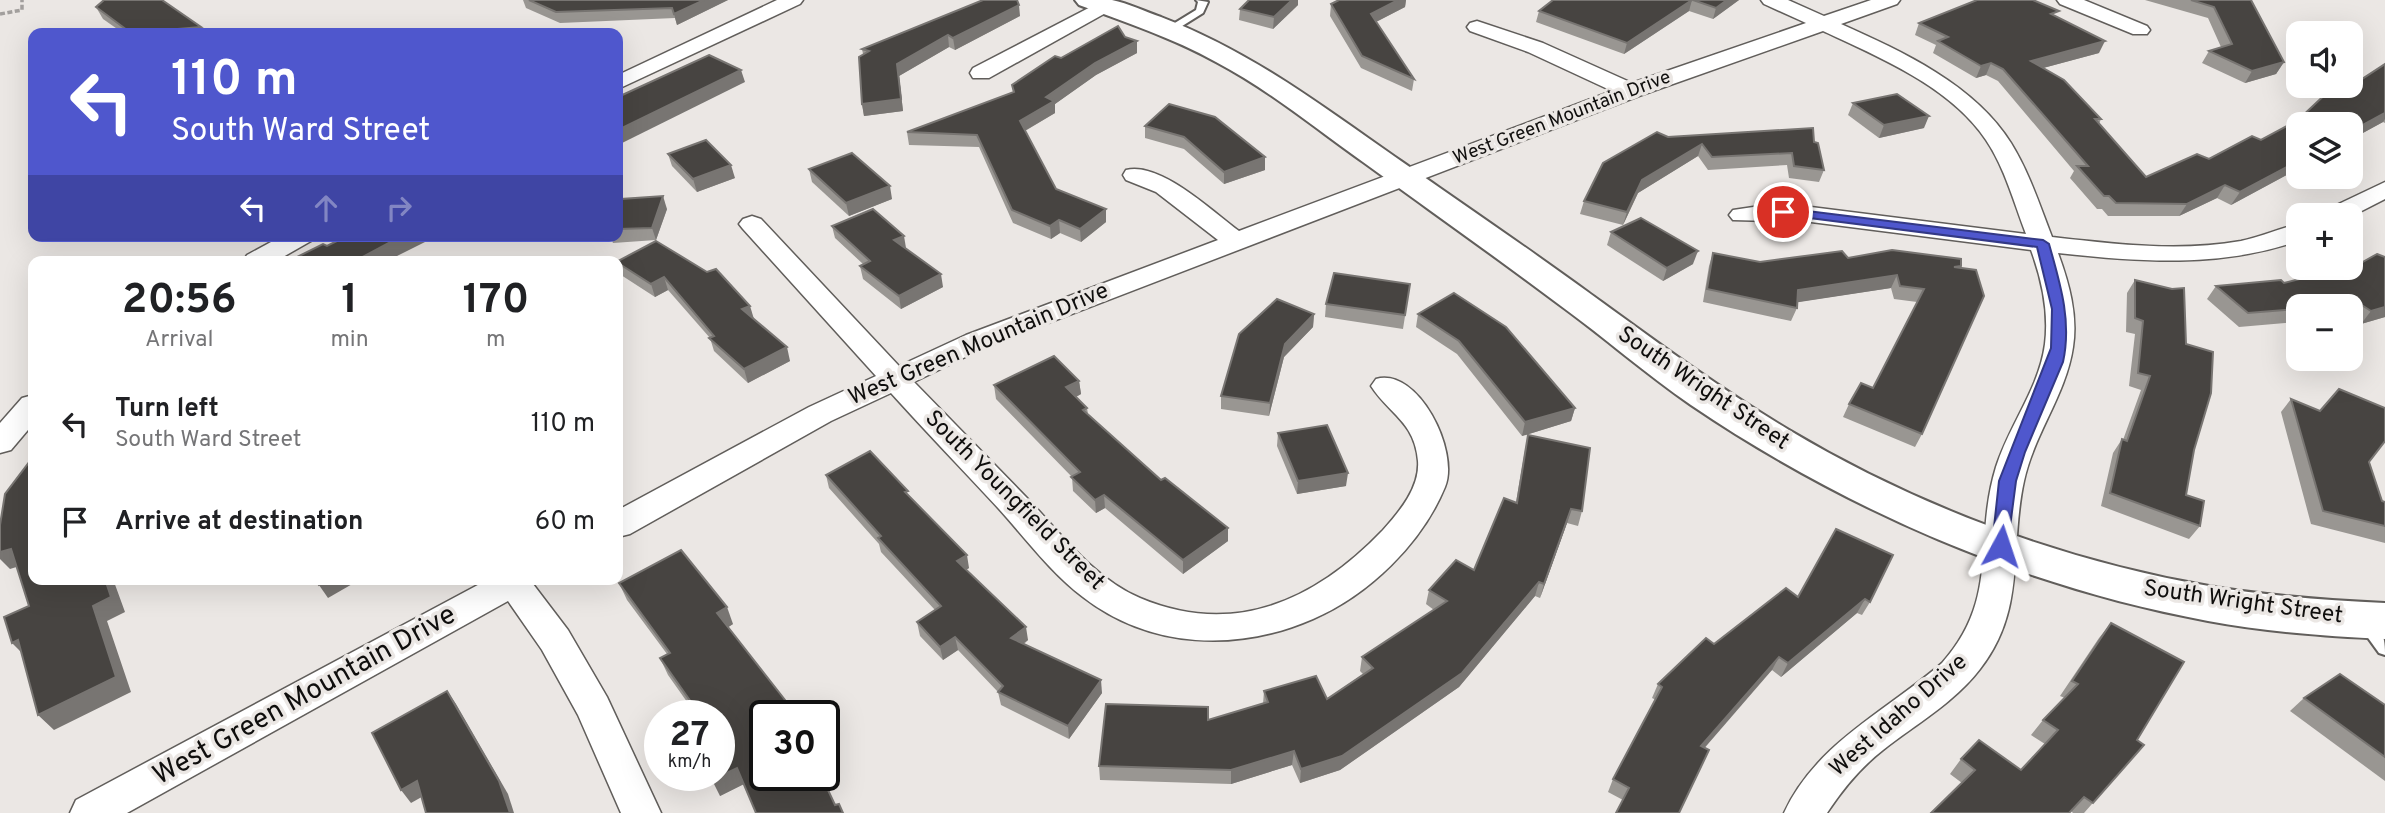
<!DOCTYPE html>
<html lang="en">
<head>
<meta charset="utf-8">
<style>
  :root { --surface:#fff; --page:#f6f6f6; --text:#202124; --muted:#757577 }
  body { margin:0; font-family:Overpass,sans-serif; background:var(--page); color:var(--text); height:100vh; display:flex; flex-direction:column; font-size:26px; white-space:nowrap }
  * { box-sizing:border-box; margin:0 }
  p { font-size:23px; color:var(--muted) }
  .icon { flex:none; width:38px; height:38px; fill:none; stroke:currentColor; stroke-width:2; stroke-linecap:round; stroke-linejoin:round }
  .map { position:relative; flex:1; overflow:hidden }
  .side { position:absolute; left:28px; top:256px; width:595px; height:329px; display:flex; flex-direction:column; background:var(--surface); border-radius:14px; box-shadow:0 7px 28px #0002 }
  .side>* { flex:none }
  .top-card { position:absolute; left:28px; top:28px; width:595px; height:214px; border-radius:14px; box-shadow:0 7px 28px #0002; background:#4f57cd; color:#fff; overflow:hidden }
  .buttons { position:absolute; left:2286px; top:21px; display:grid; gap:14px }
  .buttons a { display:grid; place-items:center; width:77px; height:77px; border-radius:14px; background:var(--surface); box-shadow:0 7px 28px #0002; font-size:35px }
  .speed { position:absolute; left:644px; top:700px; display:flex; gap:14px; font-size:35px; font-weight:700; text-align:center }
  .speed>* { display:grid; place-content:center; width:91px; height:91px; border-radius:50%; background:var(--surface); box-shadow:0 7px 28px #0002; line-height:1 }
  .speed small { font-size:18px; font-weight:400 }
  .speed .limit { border:4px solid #111; border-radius:10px; background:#fff; color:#111 }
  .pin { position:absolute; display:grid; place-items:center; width:60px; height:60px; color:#fff; margin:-30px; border:4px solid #fff; border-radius:50%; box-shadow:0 2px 7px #0007 }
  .me { position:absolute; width:77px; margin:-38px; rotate:5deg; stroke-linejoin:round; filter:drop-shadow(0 0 5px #0008) }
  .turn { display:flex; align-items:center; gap:24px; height:147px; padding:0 28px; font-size:32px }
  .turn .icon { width:91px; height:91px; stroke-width:2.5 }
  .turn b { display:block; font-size:49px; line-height:60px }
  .lanes { display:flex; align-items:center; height:66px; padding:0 28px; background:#0003; justify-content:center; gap:35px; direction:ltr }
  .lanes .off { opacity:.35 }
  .eta { display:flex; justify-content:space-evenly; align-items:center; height:119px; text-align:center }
  .eta b { font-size:42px; font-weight:700; line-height:49px }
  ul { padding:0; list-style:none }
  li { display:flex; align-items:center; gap:21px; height:98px; padding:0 28px }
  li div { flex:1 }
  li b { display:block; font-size:26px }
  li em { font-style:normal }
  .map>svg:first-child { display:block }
</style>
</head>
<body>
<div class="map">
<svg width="2385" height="813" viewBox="0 0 2385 813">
  <rect width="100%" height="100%" fill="#ebe7e4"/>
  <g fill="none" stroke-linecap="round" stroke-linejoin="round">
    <g stroke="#615e5b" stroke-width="4">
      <g id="lane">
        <path d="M1196 0 1208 2 1203 13 1171 33H1165V29L1196 10 1198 2Z"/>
        <path d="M2366 617C2383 624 2385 639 2385 655L2379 653 2358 624 2360 619Z"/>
      </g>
    </g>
    <g stroke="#615e5b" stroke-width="3">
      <g id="street">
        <path d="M777 0H803L800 4 618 89V75Z"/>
        <path d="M1104 0 1111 2 1114 6 1111 10 989 78H973L970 73 973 68Z"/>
        <path d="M1761 0H1788L1824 16 1871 0H1900L1897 4 1841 24C1903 52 1974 84 2011 143 2029 172 2040 206 2052 237 2114 244 2179 252 2241 241 2260 237 2278 229 2298 224V241C2220 268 2140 262 2058 253 2069 283 2078 315 2073 347 2066 395 2034 434 2024 481 2009 548 2027 609 1980 669 1954 703 1916 724 1883 750 1860 768 1843 789 1827 813H1784C1816 743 1887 711 1942 663 2000 598 1973 542 1996 467 2009 425 2039 389 2045 344 2049 312 2042 280 2031 250L1811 222 1733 220 1729 215 1733 210 1760 206 1811 207 2026 234C2014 203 2005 168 1986 140 1951 87 1879 57 1823 31L1639 96 986 347 914 382C952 421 991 461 1029 500 1062 535 1094 578 1140 598 1235 638 1316 600 1383 530 1400 511 1420 487 1418 461 1415 422 1389 414 1371 386L1376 379C1418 367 1460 451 1445 487 1422 543 1369 595 1313 619 1238 652 1150 649 1083 597 1051 573 1026 539 999 509 963 470 926 432 891 393L831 421 630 534 618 537V510L809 407 876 376 743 229 739 224 743 219 752 216 761 219 899 366 966 335 1218 240 1156 192 1126 180 1123 175 1126 170C1160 161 1213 212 1239 231L1612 91 1528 52 1470 31 1467 27 1470 23 1477 21 1543 43 1632 83 1806 23 1764 4Z"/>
        <path d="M2057 0H2084L2147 26 2150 30 2147 34H2133L2060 4Z"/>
        <path d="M2385 182V199L2350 217 2322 215 2326 210Z"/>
        <path d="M282 236H315L311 241 276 261H243L247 255Z"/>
        <path d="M33 395V424L11 450 0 453V423L22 398Z"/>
        <path d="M489 579H536L533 584 568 630 607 697 661 813H621L578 715 542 650 508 601 127 813H70L76 800Z"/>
      </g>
    </g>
    <g stroke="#615e5b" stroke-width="4">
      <path id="secondary" d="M1075 0C1087 0 1101 0 1112 0 1128 3 1146 12 1161 17 1252 52 1322 106 1401 161 1463 204 1526 247 1588 292 1654 340 1719 388 1789 430 1916 506 2063 561 2209 586 2267 596 2326 600 2385 603V639C2326 636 2267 632 2208 621 2024 587 1846 510 1691 405 1646 374 1605 338 1561 306 1496 257 1429 210 1363 162 1315 128 1269 90 1216 62 1173 38 1125 22 1079 5Z"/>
    </g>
    <path stroke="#a29f9d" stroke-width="3.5" stroke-dasharray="5 2.5" stroke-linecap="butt" d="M0 14 22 10V0"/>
    <use href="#lane" fill="#fff" fill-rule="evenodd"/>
    <use href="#street" fill="#fff" fill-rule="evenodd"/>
    <use href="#secondary" fill="#fff" fill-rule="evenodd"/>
  </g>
  <g fill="#999692">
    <path d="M523 0H728L677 25 675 18 560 23 526 8Z"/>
    <path d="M1339 0H1406L1405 7 1376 22 1414 79 1412 91 1361 68 1330 16 1331 4Z"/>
    <path d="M1553 0H1739L1713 19 1689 11 1624 54 1536 22 1539 11Z"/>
    <path d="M2145 0H2251L2284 62 2276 74 2245 83 2202 63 2209 51 2221 47 2208 18Z"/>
    <path d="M1298 5 1273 29 1239 20 1240 9Z"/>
    <path d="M96 7 201 27 204 33H123L103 19Z"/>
    <path d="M1020 16 955 50 949 47 899 76 903 111 864 116 862 104 863 54 862 49Z"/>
    <path d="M2056 17 2099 53 2043 68 2101 119 2099 124 2146 177 2209 159 2261 140 2298 120 2385 64V123L2383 122 2350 140V124H2298V169L2231 205 2217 198 2179 216H2108L2102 209H2097L2070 178 2074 171 1998 81 1986 75 1976 78 1933 53 1936 45 1915 35 1919 23Z"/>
    <path d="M1125 37 1137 41V53L1096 75 1055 104V113L1025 131 1056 189 1106 209V222L1081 242 1060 233 1051 239 1013 223 979 147 909 145 907 132 1013 92 1012 85Z"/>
    <path d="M1853 103 1924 128 1879 138 1848 115Z"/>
    <path d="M1169 104 1265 170 1224 184 1184 149 1145 138V126Z"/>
    <path d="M1668 137 1814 142 1824 170 1819 182 1789 178 1787 165 1708 170 1698 156 1638 193 1623 225 1580 214 1584 201Z"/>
    <path d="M668 154 735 178 697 192 672 166Z"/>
    <path d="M809 169 892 199 849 216 812 182Z"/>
    <path d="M618 206 667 209 656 240 613 243 610 236H618Z"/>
    <path d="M832 226 906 248 943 287 901 309 863 279 860 266 863 264 835 238Z"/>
    <path d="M1611 232 1693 264 1663 281 1607 245Z"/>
    <path d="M656 241 790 361 748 383 714 351 710 338 668 290 655 297 621 275 618 266V261Z"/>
    <path d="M1713 253 1760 262 1848 258 1961 266 1922 434 1915 447 1843 417 1849 404 1873 388 1917 302 1894 299 1891 288 1797 302V308L1791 321 1703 302 1709 266Z"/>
    <path d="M2385 257V317L2361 324 2350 317V306H2298V322L2239 327 2207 299 2216 286 2284 283 2352 268Z"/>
    <path d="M2135 280 2186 344 2194 450 2186 495 2200 526 2189 539 2101 506 2113 453 2122 439 2123 440 2141 390 2129 386 2135 334 2126 332 2127 293Z"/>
    <path d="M1410 284 1403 329 1325 317 1326 304Z"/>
    <path d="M1314 314 1313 327 1284 357 1269 416 1221 409V396Z"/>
    <path d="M1418 314 1575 408 1571 421 1522 436 1457 354 1416 327Z"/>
    <path d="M1079 381 1081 394 1076 397 1087 408 1088 414 1228 541 1183 574 1105 508 1096 513 1073 491 1072 477 996 399 994 385Z"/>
    <path d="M2291 399 2369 462 2382 501 2385 502V543L2311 524 2281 412Z"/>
    <path d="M1278 433 1346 486 1297 494 1277 446Z"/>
    <path d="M1528 435 1582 511 1578 526 1567 523 1540 598 1535 596 1459 687 1340 770 1300 783 1292 765 1231 784 1100 780 1099 766 1208 720 1263 704 1264 691 1327 699 1363 674 1360 671 1362 657 1434 610 1426 604 1429 590 1474 570 1516 502 1525 450Z"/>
    <path d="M826 475 909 496 969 568 966 570 1028 640 1024 644 1102 693 1069 739 1001 705 998 692 958 650 943 660 920 636 917 622 935 610 881 552 879 544 829 488Z"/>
    <path d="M1836 529 1870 602 1862 615 1857 613 1781 677 1772 670 1623 800 1608 792 1613 779 1656 700 1652 698 1658 684 1714 644 1798 597Z"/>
    <path d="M619 583 733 624 728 627 835 805 843 813 744 784 720 796 719 716H697L668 675 660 658 667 654 627 600Z"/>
    <path d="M2111 623 2137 740 2144 745 2084 813H2073L2071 811 1962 783 1950 774 1961 759 2021 770 2045 744 2031 735 2043 720 2065 698 2060 696 2099 638Z"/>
    <path d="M2304 698 2385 705V781L2290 711Z"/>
  </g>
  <g fill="#787572">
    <path d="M704 0H728L677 25 674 14Z"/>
    <path d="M1292 0H1298V5L1273 29 1274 17Z"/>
    <path d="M1398 0H1406L1405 7 1370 25 1371 14Z"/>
    <path d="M1692 0 1689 11 1624 54 1627 43Z"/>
    <path d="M1727 0H1739L1713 19 1716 8Z"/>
    <path d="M1019 5 1020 16 955 50 953 38Z"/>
    <path d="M948 35 949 47 899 76 903 111 864 116 862 104 897 64Z"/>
    <path d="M1137 41V53L1096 75 1055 104V113L1021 133 1020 121 1046 97 1095 63Z"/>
    <path d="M2105 41 2099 53 2025 73 2031 61Z"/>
    <path d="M2284 62 2276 74 2245 83 2252 71Z"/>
    <path d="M1991 63 1986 75 1976 78 1981 66Z"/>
    <path d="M741 70 745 82 618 145V130Z"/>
    <path d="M2385 113V119L2383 122 2350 140V132Z"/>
    <path d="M1929 116 1924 128 1879 138 1884 125Z"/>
    <path d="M1702 144 1698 156 1638 193 1623 225 1627 212 1642 180Z"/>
    <path d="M1265 157V170L1224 184V172Z"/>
    <path d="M2298 161V169L2231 205 2240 192Z"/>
    <path d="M731 165 735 178 697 192 693 179Z"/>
    <path d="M2225 185 2217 198 2179 216 2187 204Z"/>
    <path d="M890 186 892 199 849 216 846 203Z"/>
    <path d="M663 196 667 209 656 240 652 228Z"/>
    <path d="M1106 209V222L1081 242 1080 229Z"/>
    <path d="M1059 220 1060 233 1051 239 1050 226Z"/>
    <path d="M215 236H231L218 242Z"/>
    <path d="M402 236H437L387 261H355Z"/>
    <path d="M904 236 906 248 896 253 894 240Z"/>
    <path d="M1698 251 1693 264 1663 281 1667 268Z"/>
    <path d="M941 274 943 287 901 309 899 296Z"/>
    <path d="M1897 275 1891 288 1793 303 1798 290Z"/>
    <path d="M664 277 668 290 655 297 651 284Z"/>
    <path d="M750 306 754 319 742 309Z"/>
    <path d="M2385 307V317L2361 324 2371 311Z"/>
    <path d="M1314 314 1313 327 1284 357 1269 416 1270 403 1285 344Z"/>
    <path d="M787 347 790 361 748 383 744 369Z"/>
    <path d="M1079 381 1081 394 1068 401 1066 387Z"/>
    <path d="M1575 408 1571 421 1522 436 1525 422Z"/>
    <path d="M1348 473 1346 486 1297 494 1298 481Z"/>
    <path d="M1104 495 1105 508 1096 513 1095 500Z"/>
    <path d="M1571 509 1567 523 1540 598 1544 584Z"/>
    <path d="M1228 528V541L1183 574V560Z"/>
    <path d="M11 549 26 564 10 569 0 559V552Z"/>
    <path d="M967 555 969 568 959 574 957 561Z"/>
    <path d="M105 579H113L125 612 107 621 131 692 54 730 38 715Z"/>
    <path d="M329 579H361L328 598 319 585Z"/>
    <path d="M1539 582 1535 596 1459 687 1340 770 1300 783 1301 769Z"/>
    <path d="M1865 599 1857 613 1781 677 1788 663Z"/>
    <path d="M727 607 733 624 724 630 717 613Z"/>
    <path d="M1026 627 1028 640 1013 651 1011 638Z"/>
    <path d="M955 637 958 650 943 660 940 647Z"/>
    <path d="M18 640 27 658 12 643Z"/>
    <path d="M1779 657 1772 670 1695 759 1701 746Z"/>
    <path d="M1101 680 1102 693 1069 739 1068 726Z"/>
    <path d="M447 691 456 704 508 794 514 813H510Z"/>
    <path d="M1294 751 1292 765 1231 784V770Z"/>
    <path d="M737 768 744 784 720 796 712 780Z"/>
    <path d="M417 781 427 794 411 803 401 790Z"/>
  </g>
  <g fill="#474441" stroke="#787572" stroke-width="2">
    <path d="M104 0H162L201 27 131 33 96 7Z"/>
    <path d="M529 0H704L674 14 672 8 556 12Z"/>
    <path d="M983 0H1017L1019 5 953 38 948 35 897 64 901 99 862 104 859 57 869 51 862 49Z"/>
    <path d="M1249 0H1292L1274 17 1240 9Z"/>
    <path d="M1339 0H1398L1371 14 1414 79 1362 56 1331 4Z"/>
    <path d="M1553 0H1692L1627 43 1539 11Z"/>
    <path d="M1693 0H1727L1716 8Z"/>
    <path d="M1977 0H2033L2059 11 2051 14 2105 41 2031 61 2064 80 2101 119H2095L2146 177 2197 154 2209 159 2252 136 2261 140 2298 120 2330 90 2339 94 2385 64V113L2350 132V124H2298V161L2240 192 2225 185 2187 204 2116 203 2109 196H2104L2077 166H2088L2003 69 1991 63 1981 66 1938 41 1948 37 1919 23Z"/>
    <path d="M2191 0H2251L2284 62 2252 71 2209 51 2232 44 2214 7Z"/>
    <path d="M1118 26 1125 37 1137 41 1095 63 1046 97 1054 101 1020 121 1056 189 1106 209 1080 229 1059 220 1050 226 1012 210 977 135 907 132 1014 92 1012 85 1055 56 1061 58Z"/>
    <path d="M709 55 741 70 618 130V97Z"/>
    <path d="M1897 94 1929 116 1884 125 1853 103Z"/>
    <path d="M1169 104 1215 117 1265 157 1224 172 1184 137 1145 126Z"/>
    <path d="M1813 128 1814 142 1818 143 1824 170 1794 166 1792 153 1712 157 1702 144 1642 180 1627 212 1584 201 1603 163 1657 132 1668 137Z"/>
    <path d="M706 140 731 165 693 179 668 154Z"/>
    <path d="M852 153 890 186 846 203 809 169Z"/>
    <path d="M663 196 652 228 618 229V206L621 199Z"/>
    <path d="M873 209 904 236 894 240 941 274 899 296 860 266 870 261 832 226Z"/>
    <path d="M1641 218 1698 251 1667 268 1611 232Z"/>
    <path d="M347 236H402L355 261H293L294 260 293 259 323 244 327 246Z"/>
    <path d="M656 241 707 272 716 269 750 306 742 309 787 347 744 369 709 338 714 336 664 277 651 284 618 263V261Z"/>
    <path d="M1892 250 1961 259V266L1954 267 1976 270 1984 296 1922 434 1849 404 1861 383 1873 388 1924 289 1900 286 1897 275 1798 290 1797 308 1707 289 1713 253 1760 262 1842 251 1848 258Z"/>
    <path d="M2377 254 2385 257V307L2371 311 2360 304 2333 306H2298V309L2248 313 2216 286 2281 280 2284 283 2342 268H2352Z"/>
    <path d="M1334 273 1410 284 1405 315 1326 304Z"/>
    <path d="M2135 280 2172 289 2184 288 2186 344 2213 352 2211 393 2194 450 2186 495 2204 501 2200 526 2110 493 2122 439 2127 441 2150 376 2138 373 2143 321 2135 318Z"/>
    <path d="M1454 293 1506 327 1575 408 1525 422 1459 341 1418 314Z"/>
    <path d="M1277 299 1314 314 1285 344 1270 403 1221 396 1239 334Z"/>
    <path d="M1054 356 1079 381 1066 387 1087 408 1083 410 1161 480 1165 478 1228 528 1183 560 1104 495 1095 500 1071 477 1080 472 994 385Z"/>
    <path d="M2339 389 2385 408V441L2369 462 2382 501 2385 502V526L2323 511 2291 399 2320 411Z"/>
    <path d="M1327 425 1348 473 1298 481 1278 433Z"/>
    <path d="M1528 435 1590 448 1582 511 1571 509 1544 584 1539 582 1462 673 1342 756 1301 769 1294 751 1231 770 1099 766 1106 704 1208 707V720L1268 702 1264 691 1316 676 1327 699 1373 668 1362 657 1447 601 1429 590 1456 560 1474 570 1504 498 1517 503Z"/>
    <path d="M870 451 908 491 905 492 967 555 957 561 1026 627 1011 638 1101 680 1068 726 998 692 1003 686 955 637 940 647 917 622 941 606 878 538 881 536 826 475Z"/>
    <path d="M33 457V579H105L111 597 93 606 116 677 38 715 18 640 12 643 4 617 29 606 11 549 0 552V525L5 494Z"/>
    <path d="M1836 529 1893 555 1870 602 1865 599 1788 663 1779 657 1701 746 1709 750 1679 813H1616L1629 788 1613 779 1662 687 1658 684 1706 638 1714 644 1786 588 1798 597Z"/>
    <path d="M681 550 727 607 717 613 785 700 793 716H765V775H821L835 805 839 804 843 813H756L737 768 712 780 710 775H719V716H701L660 658 670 653 619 583Z"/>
    <path d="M314 579H329L319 585Z"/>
    <path d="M2111 623 2184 662 2137 740 2144 745 2093 803 2084 797 2069 813H1931L1975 770 1961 759 1979 740 2021 770 2058 730 2043 720 2078 684 2072 681Z"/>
    <path d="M2340 674 2385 705V757L2304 698Z"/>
    <path d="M447 691 499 781 510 813H426L417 781 401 790 372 733Z"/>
  </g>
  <path fill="#4f57cd" stroke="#333985" stroke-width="2" d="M1783 208 2043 240 2049 244C2060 283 2072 321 2063 362L2025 452 2016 481 2007 550H1995L1992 546 1999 481 2051 348 2052 309 2037 247 1778 214 1776 212Z"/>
  <g text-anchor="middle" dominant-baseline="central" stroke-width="7" stroke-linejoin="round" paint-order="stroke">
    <g font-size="19" fill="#0f0e0d" stroke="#ebe7e4">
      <text transform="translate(1562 118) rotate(-21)">West Green Mountain Drive</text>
    </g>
    <g font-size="23" fill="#0f0e0d" stroke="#ebe7e4">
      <text transform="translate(979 345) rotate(-23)">West Green Mountain Drive</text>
      <text transform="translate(1703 389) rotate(34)">South Wright Street</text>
      <text transform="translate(1014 501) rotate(45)">South Youngfield Street</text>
      <text transform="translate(2243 603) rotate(8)">South Wright Street</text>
      <text transform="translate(1899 716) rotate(-41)">West Idaho Drive</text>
    </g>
    <g font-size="28" fill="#0f0e0d" stroke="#ebe7e4">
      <text transform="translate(305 696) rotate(-29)">West Green Mountain Drive</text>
    </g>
  </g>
</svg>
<div class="buttons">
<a><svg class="icon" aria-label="sound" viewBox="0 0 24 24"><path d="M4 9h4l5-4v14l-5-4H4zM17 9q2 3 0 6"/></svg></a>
<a><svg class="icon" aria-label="layers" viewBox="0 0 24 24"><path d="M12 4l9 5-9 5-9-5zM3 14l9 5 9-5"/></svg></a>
<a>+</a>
<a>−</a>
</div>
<div class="speed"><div>27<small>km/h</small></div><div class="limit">30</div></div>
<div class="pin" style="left:1783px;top:212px;background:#d93025"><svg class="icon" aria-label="arrive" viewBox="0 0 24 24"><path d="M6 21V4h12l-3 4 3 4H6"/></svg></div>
<svg class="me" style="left:2001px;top:546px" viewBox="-20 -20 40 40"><path d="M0-17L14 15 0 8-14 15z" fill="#4f57cd" stroke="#fff" stroke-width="4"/></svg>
<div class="top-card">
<div class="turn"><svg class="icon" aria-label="left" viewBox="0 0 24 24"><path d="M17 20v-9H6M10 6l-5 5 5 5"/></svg><div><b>110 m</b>South Ward Street</div></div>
<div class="lanes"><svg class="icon" aria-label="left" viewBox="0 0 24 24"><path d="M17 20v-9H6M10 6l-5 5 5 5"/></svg><svg class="icon off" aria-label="ahead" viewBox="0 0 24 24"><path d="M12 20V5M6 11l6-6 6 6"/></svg><svg class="icon off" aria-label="right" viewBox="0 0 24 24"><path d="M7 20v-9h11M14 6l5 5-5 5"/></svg></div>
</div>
<section class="side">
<div class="eta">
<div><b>20:56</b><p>Arrival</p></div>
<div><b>1</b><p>min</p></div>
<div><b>170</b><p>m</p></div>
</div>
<ul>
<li><svg class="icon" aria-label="left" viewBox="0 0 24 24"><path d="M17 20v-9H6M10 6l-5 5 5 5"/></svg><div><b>Turn left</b><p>South Ward Street</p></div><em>110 m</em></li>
<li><svg class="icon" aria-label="arrive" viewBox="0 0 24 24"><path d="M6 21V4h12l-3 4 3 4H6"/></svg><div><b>Arrive at destination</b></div><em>60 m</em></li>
</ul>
</section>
</div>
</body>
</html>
